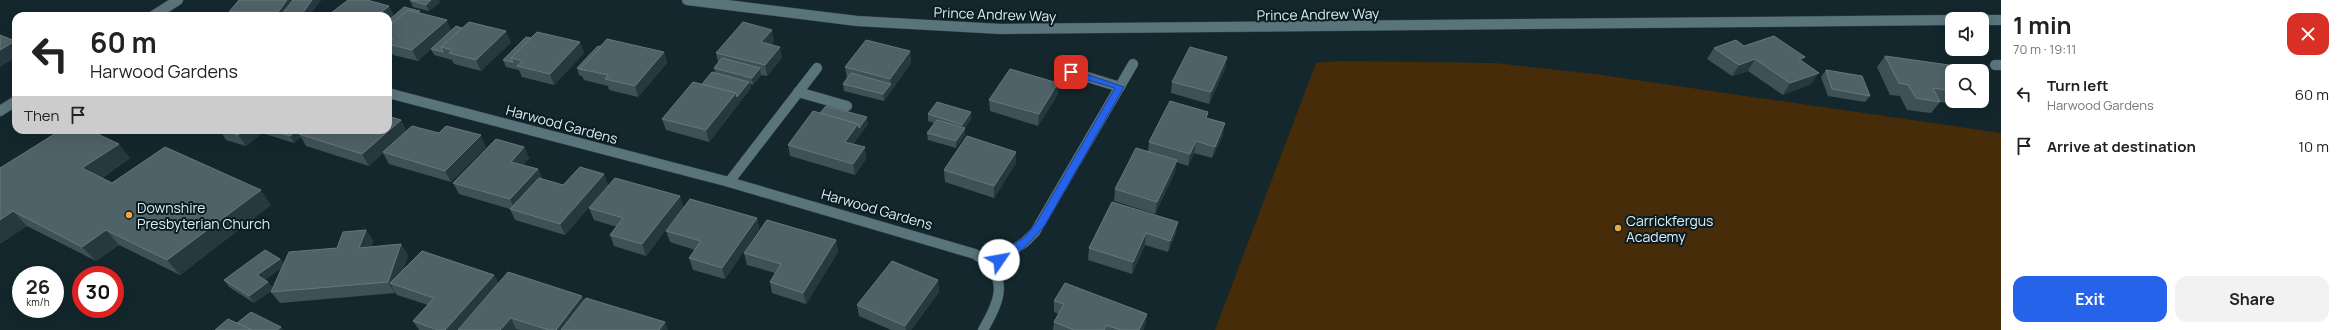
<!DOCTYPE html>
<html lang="en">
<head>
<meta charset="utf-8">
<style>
  :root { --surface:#fff; --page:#f2f2f2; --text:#222; --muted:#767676; --accent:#2563eb }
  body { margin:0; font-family:Manrope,sans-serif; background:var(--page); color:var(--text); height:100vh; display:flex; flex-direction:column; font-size:15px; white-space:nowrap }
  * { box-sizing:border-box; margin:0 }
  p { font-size:13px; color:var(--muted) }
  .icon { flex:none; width:22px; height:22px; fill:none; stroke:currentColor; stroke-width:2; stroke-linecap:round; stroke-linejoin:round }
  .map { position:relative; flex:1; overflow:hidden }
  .details { display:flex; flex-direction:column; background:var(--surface); width:340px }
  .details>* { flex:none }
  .top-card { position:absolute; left:12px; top:12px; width:380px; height:122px; border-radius:12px; box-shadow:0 4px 16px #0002; background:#fff; color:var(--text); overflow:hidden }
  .tools { position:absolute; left:1945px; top:12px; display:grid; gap:8px }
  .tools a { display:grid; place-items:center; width:44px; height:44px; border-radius:8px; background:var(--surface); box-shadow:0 4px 16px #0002; font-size:20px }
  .speed { position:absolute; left:12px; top:266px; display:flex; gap:8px; font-size:20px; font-weight:700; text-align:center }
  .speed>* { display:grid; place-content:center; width:52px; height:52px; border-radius:50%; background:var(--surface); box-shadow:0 4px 16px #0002; line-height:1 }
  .speed small { font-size:10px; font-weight:400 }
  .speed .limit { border:6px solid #d22; background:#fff; color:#111 }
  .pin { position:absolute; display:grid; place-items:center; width:34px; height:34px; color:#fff; margin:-17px; border-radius:8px; box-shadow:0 2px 6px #0006 }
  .me { position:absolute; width:44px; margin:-22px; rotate:57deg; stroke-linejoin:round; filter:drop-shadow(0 0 3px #0008) }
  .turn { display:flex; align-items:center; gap:14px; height:84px; padding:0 12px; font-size:18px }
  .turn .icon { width:52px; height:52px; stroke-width:2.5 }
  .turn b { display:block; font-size:28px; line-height:34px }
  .then { display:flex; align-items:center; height:38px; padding:0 12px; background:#0003; gap:8px; font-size:15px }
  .round { display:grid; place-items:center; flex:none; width:42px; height:42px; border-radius:12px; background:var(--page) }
  .headline { display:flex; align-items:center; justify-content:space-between; height:68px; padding:0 12px }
  h1 { font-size:24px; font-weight:700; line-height:30px }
  .action { display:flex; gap:8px; margin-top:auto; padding:8px 12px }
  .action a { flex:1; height:46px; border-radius:12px; background:var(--accent); color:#fff; font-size:16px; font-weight:700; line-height:46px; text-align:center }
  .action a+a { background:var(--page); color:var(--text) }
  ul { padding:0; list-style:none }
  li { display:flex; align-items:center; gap:12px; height:52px; padding:0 12px }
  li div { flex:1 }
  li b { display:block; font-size:15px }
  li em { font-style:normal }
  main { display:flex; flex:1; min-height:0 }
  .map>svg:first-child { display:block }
</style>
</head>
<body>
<main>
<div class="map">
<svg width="2001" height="330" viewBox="0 0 2001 330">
  <rect width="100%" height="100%" fill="#13272c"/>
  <path fill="#462c09" d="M1339 61 1495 63 1595 74 2001 133V330H1215L1316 63Z"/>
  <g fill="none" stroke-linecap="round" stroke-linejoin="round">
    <g stroke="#304348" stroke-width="11">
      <g id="minor">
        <path d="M687 0 857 21 1001 29 1952 20"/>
        <path d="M153 16 178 0"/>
        <path d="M1982 20H2001"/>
        <path d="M1995 65H2001"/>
        <path d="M1071 72 1120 87"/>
        <path d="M798 92 847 106"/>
        <path d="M388 93 729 182 975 254C1010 277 1001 298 983 330"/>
        <path d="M0 111 16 101"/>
        <path d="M729 182 817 68"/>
        <path d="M991 265 1025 242 1035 232 1133 64"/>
      </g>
    </g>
    <use href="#minor" stroke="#5a747b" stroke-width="10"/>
  </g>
  <g fill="#3d5257" fill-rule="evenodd">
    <path d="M239 0H321L309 16H232L229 12Z"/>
    <path d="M346 0H367L389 6 394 16 422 14 451 30 511 42 481 71 454 64 452 60 434 55 431 49 418 61 393 55 390 49 388 48V16Z"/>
    <path d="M410 0 440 2 429 11 413 7Z"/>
    <path d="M531 38 580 42 584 53 554 85 522 77 519 70 506 67 503 60Z"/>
    <path d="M774 41 771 45 782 58 767 76 761 75 753 85 750 84 751 88 709 142 666 130 662 119 715 73 714 68 718 62 716 53Z"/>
    <path d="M1744 46 1805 57 1802 61 1811 84 1783 95 1748 71 1732 76 1707 59 1714 48Z"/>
    <path d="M601 47 664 52 667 63 638 97 609 90 608 86 584 80 582 76 579 75 577 68Z"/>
    <path d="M910 51 911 63 884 101 844 91 843 84 847 79 845 67Z"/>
    <path d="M1885 56 1952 91V101H1958L1956 104 1940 102 1931 113 1907 110 1900 96 1890 95 1877 67Z"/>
    <path d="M1227 57 1225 69 1209 104 1171 93 1172 82Z"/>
    <path d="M1826 70 1870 96 1865 102 1828 96 1821 77Z"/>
    <path d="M1058 83V94L1038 126 990 111 989 100Z"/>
    <path d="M820 113 868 124 853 144 866 159 855 175 790 156 788 145Z"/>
    <path d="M928 114 971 119 965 128V135L956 148 928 140 927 133 934 123 928 121Z"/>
    <path d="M1207 118 1223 135 1212 158 1194 153 1188 166 1176 162 1175 172 1155 214 1114 201 1115 189 1148 151 1149 142Z"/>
    <path d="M401 120 406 131 486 147 451 182 389 164 383 153 369 166 306 146 301 137 294 143 262 133 246 146 226 140 220 130H388Z"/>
    <path d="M524 147 529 158 523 165 538 169 542 179 563 185 604 174 608 185 565 235 515 220 510 209 459 194 453 183Z"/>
    <path d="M1016 152V163L994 198 945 182 944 170Z"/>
    <path d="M130 158 102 178 112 183 271 205 180 275 119 245 96 261 27 226 1 243H0V168Z"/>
    <path d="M680 196 683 207 646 256 614 246 610 235 617 227 594 220 589 208Z"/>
    <path d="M1112 202 1176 233 1168 252 1145 245 1132 274 1088 260 1089 248Z"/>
    <path d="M757 218 759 229 725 279 693 270 689 258 695 250 670 242 666 231Z"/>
    <path d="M366 230 373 241 371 247 401 244 408 256 403 270 494 275 498 283 584 300 668 330H520L516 329 515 330H419L413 321 428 305 397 295 395 292V293L280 303 271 292 272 290 254 303 229 287 224 280 280 259 284 264 337 248ZM282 267 273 288 268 282 265 280Z"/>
    <path d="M836 240 838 252 806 304 772 293 770 282 775 273 747 265 744 253Z"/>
    <path d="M938 280 939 292 911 330H891L859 316 857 305Z"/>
    <path d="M1054 301 1147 314 1145 325 1143 330H1053L1054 322 1059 314 1054 312Z"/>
  </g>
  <g fill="#253a3f">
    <path d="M287 0H302L282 14 283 16H281L278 12Z"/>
    <path d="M312 0H321L309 16H302V14Z"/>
    <path d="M431 0H439L440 2 429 11 426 5Z"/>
    <path d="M389 6 395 17 388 23V16H377Z"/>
    <path d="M447 20 452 31 418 61 412 50Z"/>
    <path d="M772 30 774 41 763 54 761 42Z"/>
    <path d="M506 31 511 42 481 71 476 60Z"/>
    <path d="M15 41 16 43V57L0 67V50Z"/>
    <path d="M580 42 584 53 554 85 550 74Z"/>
    <path d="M780 47 782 58 767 76 765 65Z"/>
    <path d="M910 51 911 63 884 101 883 94 891 84 890 79Z"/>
    <path d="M664 52 667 63 638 97 635 86Z"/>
    <path d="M1227 57 1225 69 1209 104 1211 92Z"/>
    <path d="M1805 57 1798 68 1799 59Z"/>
    <path d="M1755 59 1748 71 1732 76 1739 65Z"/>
    <path d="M760 68 761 75 753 85 752 78Z"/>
    <path d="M1819 73 1811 84 1783 95 1790 83Z"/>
    <path d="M749 82 751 88 709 142 706 130 736 93Z"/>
    <path d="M1058 83V94L1038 126 1039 114Z"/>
    <path d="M971 112V119L962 132V125Z"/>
    <path d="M867 117 868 124 860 135 859 128Z"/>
    <path d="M401 120 407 131 369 166 362 154Z"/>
    <path d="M1225 123 1223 135 1212 158 1215 147Z"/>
    <path d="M858 124 860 135 847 154 845 142Z"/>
    <path d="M965 128V135L956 148V141Z"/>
    <path d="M244 130H260L262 133 246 146 238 135Z"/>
    <path d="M297 130H310L299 134 301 137 294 143 290 136Z"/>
    <path d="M481 135 486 147 451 182 445 171Z"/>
    <path d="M1196 141 1194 153 1188 166 1190 154Z"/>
    <path d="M119 144 130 158 94 183 82 168Z"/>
    <path d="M524 147 529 158 516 173 511 162Z"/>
    <path d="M865 147 866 159 855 175 853 164Z"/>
    <path d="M1016 152V163L994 198V186Z"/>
    <path d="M1177 160 1175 172 1155 214 1157 202Z"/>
    <path d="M538 169 542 181 515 211 510 199Z"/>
    <path d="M604 174 608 185 565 235 560 224Z"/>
    <path d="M261 190 271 205 180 275 167 260Z"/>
    <path d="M680 196 683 207 646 256 642 244Z"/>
    <path d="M13 211 27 226 1 243 0 242V220Z"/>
    <path d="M757 218 759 229 725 279 722 268Z"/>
    <path d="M1178 222 1176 233 1168 252 1170 241Z"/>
    <path d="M106 230 119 245 96 261 82 247Z"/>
    <path d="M366 230 373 241 366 259 359 248Z"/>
    <path d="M1146 233 1145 245 1132 274 1133 262Z"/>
    <path d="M836 240 838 252 806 304 803 293Z"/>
    <path d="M401 244 408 256 397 286 390 283 395 292V293L388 282Z"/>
    <path d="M280 259 285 266 262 282 257 275Z"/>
    <path d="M494 275 500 286 461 330H445Z"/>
    <path d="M938 280 939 292 911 330H906L905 326Z"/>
    <path d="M268 282 273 289 254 303 249 296Z"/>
    <path d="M582 296 587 308 570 330H556Z"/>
    <path d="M1147 314 1145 325 1143 330H1139Z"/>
    <path d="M511 318 516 329 515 330H500Z"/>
    <path d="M665 322 668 330H659Z"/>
    <path d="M281 327 283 330H277Z"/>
  </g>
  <g fill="#4f6267" stroke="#66787d">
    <path d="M239 0H287L278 12H229Z"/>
    <path d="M293 0H312L302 14H282Z"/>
    <path d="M348 0H367L389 6 377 16H327Z"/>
    <path d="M410 0H431L426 5Z"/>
    <path d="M404 7 420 11 418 13 408 10 388 27V21Z"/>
    <path d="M408 10 447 20 412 50 388 44 393 39 388 38V27Z"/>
    <path d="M469 22 506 31 476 60 449 53 452 50 441 47Z"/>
    <path d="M743 22 772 30 761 42 780 47 765 65 716 53Z"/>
    <path d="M456 26 462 28 441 47 443 52 431 49Z"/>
    <path d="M537 32 580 42 550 74 517 66 523 61 511 58Z"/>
    <path d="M0 35 15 41 0 50Z"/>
    <path d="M1774 36 1805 57 1799 59 1819 73 1790 83 1755 59 1739 65 1714 48 1736 40 1744 46Z"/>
    <path d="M526 37 531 38 511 58 513 62 503 60Z"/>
    <path d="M607 39 664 52 635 86 605 79 608 75 580 69Z"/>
    <path d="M866 40 910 51 890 79 845 67Z"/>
    <path d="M598 46 601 47 580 69 585 70 577 68Z"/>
    <path d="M1190 47 1227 57 1211 92 1172 82Z"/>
    <path d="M1885 56 1949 65 1953 71H1952V91L1933 88 1940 102 1916 98 1908 85 1899 83Z"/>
    <path d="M722 58 760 68 752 78 714 68Z"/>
    <path d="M1010 69 1058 83 1039 114 989 100Z"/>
    <path d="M1826 70 1862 76 1870 96 1832 89Z"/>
    <path d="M712 72 749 82 737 97 736 93 702 84Z"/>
    <path d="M851 73 891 84 883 94 843 84Z"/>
    <path d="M693 82 736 93 706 130 662 119Z"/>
    <path d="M1170 101 1208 112 1206 118 1225 123 1215 147 1196 141 1190 154 1149 142Z"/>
    <path d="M937 102 971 112 962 125 928 114Z"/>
    <path d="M826 106 867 117 859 128 858 124 820 113Z"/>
    <path d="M813 111 858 124 845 142 865 147 853 164 788 145Z"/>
    <path d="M388 116 401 120 362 154 299 134 304 130H388Z"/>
    <path d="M937 120 965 128 956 141 927 133Z"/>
    <path d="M412 126 439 133 446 126 481 135 445 171 383 152Z"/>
    <path d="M61 130H89L119 144 82 168 112 183 165 147 261 190 167 260 106 230 82 247 13 211 0 220V168Z"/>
    <path d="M223 130H244L238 135Z"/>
    <path d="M281 130H297L290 136 278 132Z"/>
    <path d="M967 136 1016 152 994 186 944 170Z"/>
    <path d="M496 139 524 147 511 162 538 169 510 199 453 183Z"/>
    <path d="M1136 148 1177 160 1157 202 1115 189Z"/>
    <path d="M580 167 604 174 560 224 510 209 539 178 563 185Z"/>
    <path d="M615 178 680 196 642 244 610 235 623 218 589 208Z"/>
    <path d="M690 199 757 218 722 268 689 258 701 241 666 231Z"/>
    <path d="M1112 202 1178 222 1170 241 1146 233 1133 262 1089 248Z"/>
    <path d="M767 220 836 240 803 293 770 282 781 264 744 253Z"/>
    <path d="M366 230 359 248 401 244 388 282 271 292 289 252 337 248 343 232Z"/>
    <path d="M265 250 280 259 257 275 268 282 249 296 224 280Z"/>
    <path d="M422 251 494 275 445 330H438L413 321 434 298 390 283Z"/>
    <path d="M892 261 938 280 905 326 857 305Z"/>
    <path d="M508 272 582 296 556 330H549L511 318 500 330H458Z"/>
    <path d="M1065 283 1147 314 1139 330H1121L1106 325 1104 330H1074L1054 322 1064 304 1054 301Z"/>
    <path d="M586 298 665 322 659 330H561Z"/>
    <path d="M251 312 281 327 277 330H252L237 323Z"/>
    <path d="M228 319 252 330H215Z"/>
  </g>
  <path fill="#2563eb" stroke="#184099" d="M1068 70H1074L1124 87 1045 225C1037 235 1009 267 995 263V257L1025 237 1038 220 1115 88 1068 74Z"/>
  <g fill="#f1a540" stroke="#091d22" stroke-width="1.5">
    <circle cx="129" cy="215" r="4"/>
    <circle cx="1618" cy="228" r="4"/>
  </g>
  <g text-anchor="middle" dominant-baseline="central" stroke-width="4" stroke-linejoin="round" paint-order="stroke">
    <g font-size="14" fill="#e1edf1" stroke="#091d22">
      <text transform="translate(995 14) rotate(2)">Prince Andrew Way</text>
      <text transform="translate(1318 14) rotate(-1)">Prince Andrew Way</text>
      <text transform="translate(562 124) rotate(15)">Harwood Gardens</text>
      <text transform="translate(877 209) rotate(16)">Harwood Gardens</text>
    </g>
    <g font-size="14" fill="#e1edf1" stroke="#091d22" text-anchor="start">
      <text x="137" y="207">Downshire<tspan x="137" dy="16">Presbyterian Church</tspan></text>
      <text x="1626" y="220">Carrickfergus<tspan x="1626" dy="16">Academy</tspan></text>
    </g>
  </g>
</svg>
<div class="tools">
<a><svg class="icon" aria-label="sound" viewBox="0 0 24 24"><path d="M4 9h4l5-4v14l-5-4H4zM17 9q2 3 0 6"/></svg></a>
<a><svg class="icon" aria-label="search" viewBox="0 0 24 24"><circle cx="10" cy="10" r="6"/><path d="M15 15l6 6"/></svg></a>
</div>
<div class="speed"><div>26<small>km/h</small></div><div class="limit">30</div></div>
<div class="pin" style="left:1071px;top:72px;background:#d93025"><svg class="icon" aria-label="arrive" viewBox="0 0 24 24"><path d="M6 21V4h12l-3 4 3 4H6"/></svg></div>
<svg class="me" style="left:999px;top:260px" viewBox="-20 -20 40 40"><circle r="19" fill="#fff"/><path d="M0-13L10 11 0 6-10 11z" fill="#2563eb"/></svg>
<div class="top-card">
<div class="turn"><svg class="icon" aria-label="left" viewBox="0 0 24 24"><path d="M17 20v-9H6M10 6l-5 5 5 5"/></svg><div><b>60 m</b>Harwood Gardens</div></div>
<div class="then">Then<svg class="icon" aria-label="arrive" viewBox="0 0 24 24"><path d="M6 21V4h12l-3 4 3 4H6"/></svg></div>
</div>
</div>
<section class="details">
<div class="headline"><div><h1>1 min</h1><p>70 m · 19:11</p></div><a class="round" style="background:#d93025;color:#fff"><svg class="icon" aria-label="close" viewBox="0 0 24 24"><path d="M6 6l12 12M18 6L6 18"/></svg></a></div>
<ul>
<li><svg class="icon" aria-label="left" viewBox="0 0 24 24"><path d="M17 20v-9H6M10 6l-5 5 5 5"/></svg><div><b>Turn left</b><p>Harwood Gardens</p></div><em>60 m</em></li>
<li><svg class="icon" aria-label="arrive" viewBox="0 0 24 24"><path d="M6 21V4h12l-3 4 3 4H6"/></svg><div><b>Arrive at destination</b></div><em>10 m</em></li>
</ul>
<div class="action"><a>Exit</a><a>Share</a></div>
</section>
</main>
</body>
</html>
